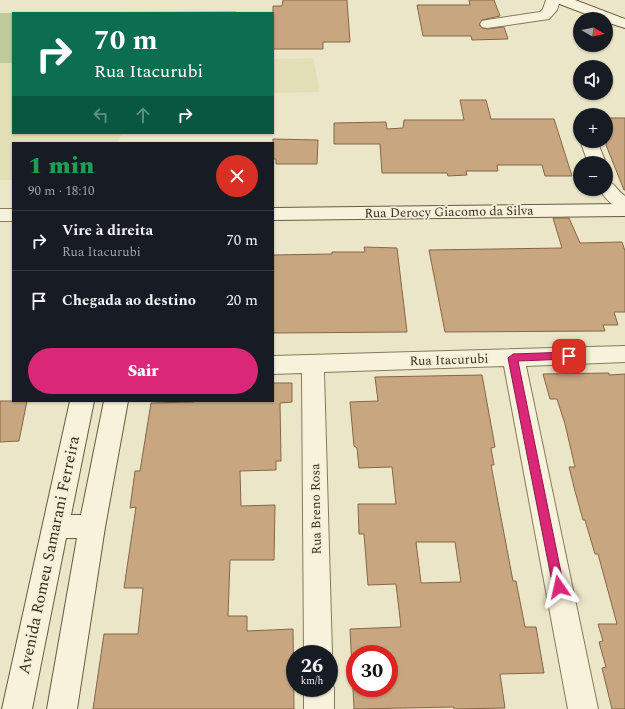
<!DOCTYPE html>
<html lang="pt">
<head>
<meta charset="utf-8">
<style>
  :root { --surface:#171b24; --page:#242831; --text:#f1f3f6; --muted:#9ea1a6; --line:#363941; --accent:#db2777 }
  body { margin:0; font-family:Spectral,serif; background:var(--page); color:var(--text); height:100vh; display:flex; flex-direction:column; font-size:15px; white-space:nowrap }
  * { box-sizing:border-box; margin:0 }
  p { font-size:13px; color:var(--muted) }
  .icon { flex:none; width:22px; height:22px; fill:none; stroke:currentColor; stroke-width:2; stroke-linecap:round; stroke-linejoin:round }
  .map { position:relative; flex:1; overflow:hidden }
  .sheet { position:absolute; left:12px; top:142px; width:262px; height:260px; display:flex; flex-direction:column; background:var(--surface); border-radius:0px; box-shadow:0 1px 3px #0004 }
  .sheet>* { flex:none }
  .guide { position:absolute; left:12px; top:12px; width:262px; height:122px; border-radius:0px; box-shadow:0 1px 3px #0004; background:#0b6e4f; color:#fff; overflow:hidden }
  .needle { width:26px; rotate:99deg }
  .fabs { position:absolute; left:573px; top:12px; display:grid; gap:8px }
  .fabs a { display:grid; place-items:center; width:40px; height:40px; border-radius:50%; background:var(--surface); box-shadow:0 1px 3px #0004; font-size:20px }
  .speed { position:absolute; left:286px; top:645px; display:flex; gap:8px; font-size:20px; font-weight:700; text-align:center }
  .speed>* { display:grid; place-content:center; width:52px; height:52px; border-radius:50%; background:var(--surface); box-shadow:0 1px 3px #0004; line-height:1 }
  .speed small { font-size:10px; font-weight:400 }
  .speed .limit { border:6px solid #d22; background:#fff; color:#111 }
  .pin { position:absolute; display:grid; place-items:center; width:34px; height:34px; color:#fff; margin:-17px; border-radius:8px; box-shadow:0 2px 6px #0006 }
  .me { position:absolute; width:44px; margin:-22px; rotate:349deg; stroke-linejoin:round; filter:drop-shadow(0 0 3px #0008) }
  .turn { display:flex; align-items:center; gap:14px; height:84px; padding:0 16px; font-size:18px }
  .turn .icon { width:52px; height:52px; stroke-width:2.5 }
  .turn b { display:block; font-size:28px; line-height:34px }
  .lanes { display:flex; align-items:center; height:38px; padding:0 16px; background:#0003; justify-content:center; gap:20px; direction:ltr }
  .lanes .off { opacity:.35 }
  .round { display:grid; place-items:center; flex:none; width:42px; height:42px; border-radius:21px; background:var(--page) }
  .head { display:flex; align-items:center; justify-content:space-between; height:68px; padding:0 16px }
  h1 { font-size:24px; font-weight:800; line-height:30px; color:#1e9e55 }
  .button { display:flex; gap:8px; margin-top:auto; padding:8px 16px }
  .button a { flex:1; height:46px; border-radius:24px; background:var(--accent); color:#fff; font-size:16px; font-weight:800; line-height:46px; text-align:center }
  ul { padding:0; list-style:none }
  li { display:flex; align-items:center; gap:12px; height:60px; padding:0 16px; border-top:1px solid var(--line) }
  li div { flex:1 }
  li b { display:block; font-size:15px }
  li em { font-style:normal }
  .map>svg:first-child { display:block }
</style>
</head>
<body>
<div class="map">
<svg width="625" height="709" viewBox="0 0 625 709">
  <rect width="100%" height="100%" fill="#ece6c8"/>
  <g fill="#e2dfb6">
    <path d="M313 58 320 92 273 93V59Z"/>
    <path d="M0 63H13V133H122L118 143H13V180H0Z"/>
  </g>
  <path fill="#c0ca9c" d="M236 11V13H13V63H0V13Z"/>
  <g fill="#c8a680" stroke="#866645" fill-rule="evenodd">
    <path d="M283 0H347L350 42H323V49H273V6H282Z"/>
    <path d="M469 0H494L500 16 482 20 479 25 482 28 487 29 504 27 508 39 472 40 471 36H423L417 5H470Z"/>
    <path d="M460 100H486L491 119H554L572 176H545L542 165H497L498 171H466L467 175 448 176 447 173H382L380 144H334V123L386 122 387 129 403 128 404 120H464Z"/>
    <path d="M606 118H625V190H624L606 145Z"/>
    <path d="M273 139 318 140 317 164H276V159H273Z"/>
    <path d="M553 218H569L580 243 622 242 625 251V312H614L618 325H603L605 331 445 332 429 250 562 248Z"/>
    <path d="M364 247 397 248 407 332 273 333V255L332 254V252H365Z"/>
    <path d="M609 373V375L625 374V709H612L602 668 606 667 599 642 603 641 598 624H617L598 554H595L585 520H583L575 491 569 467H575L565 424 557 399H550L543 374Z"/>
    <path d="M482 375 495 447 491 448 494 465H491L513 581H516L525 627H536L544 673 500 674 505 708 454 709V707L354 709 350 629 401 627 396 584 368 585 364 534H359L358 504H396L392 467 359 468 357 448 354 446 350 402 378 401 375 377ZM416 542H455L461 582 421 583ZM355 654H389V688H355Z"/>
    <path d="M273 383H292V402L280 403 281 461H276V470L240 471 241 506 275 505 274 560H230L228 616H247V631L293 629 294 709H93L104 634H138L143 588H124L136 507 130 508 135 471H140L151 403 194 402V401H273Z"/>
    <path d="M0 401H27L19 441 0 442Z"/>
  </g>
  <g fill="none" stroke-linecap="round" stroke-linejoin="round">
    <g stroke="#88795e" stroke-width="2">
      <g id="street">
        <path d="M546 0H560L557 10 549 19 487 28 482 27 480 24 482 21 487 20 540 12 543 9Z"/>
        <path d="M580 140 597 141 606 163H588Z"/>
        <path d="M606 180C615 183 617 191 625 196V210C612 207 606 199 599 189H606Z"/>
        <rect x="0" y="209" width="13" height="12"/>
        <path d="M625 346V362L526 366 598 709H568L504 366 324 372 332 654 329 662V654H304L302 373 273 374V356Z"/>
        <path d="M329 677 334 688V709H304V688H329Z"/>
      </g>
    </g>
    <g stroke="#6a5a41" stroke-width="2">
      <g id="secondary">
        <path d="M555 0H575L625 19V28L606 22V19H599L557 3Z"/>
        <path d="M625 204V216L273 220V208Z"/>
        <path d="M70 401H94L71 515H81L104 401H128L105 527 77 709H47L77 538H66L32 709H2Z"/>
      </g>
    </g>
    <use href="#street" fill="#f7f2db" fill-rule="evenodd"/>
    <use href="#secondary" fill="#f7f2db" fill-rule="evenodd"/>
  </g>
  <path fill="#db2777" stroke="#8e194d" d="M569 352 573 356 569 359 518 361 564 587 563 590 559 592 555 590 553 587 508 358 513 354Z"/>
  <g text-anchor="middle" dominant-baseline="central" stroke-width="3.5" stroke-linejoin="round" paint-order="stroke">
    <g font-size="13" fill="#392f21" stroke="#f4efd8">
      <text transform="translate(449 212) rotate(-1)">Rua Derocy Giacomo da Silva</text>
      <text transform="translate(449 360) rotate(-2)">Rua Itacurubi</text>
      <text transform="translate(316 509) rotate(-91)">Rua Breno Rosa</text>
    </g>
    <g font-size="16" fill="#392f21" stroke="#f4efd8">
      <text transform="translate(49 555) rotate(-78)">Avenida Romeu Samarani Ferreira</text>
    </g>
  </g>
</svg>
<div class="fabs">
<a><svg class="needle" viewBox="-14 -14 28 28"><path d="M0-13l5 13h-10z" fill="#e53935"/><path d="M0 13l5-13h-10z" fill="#9ea1a6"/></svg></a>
<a><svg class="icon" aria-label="sound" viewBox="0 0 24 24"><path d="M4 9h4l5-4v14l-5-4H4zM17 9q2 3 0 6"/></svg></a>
<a>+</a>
<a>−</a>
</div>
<div class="speed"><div>26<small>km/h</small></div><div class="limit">30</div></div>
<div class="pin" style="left:569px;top:356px;background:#d93025"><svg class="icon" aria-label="arrive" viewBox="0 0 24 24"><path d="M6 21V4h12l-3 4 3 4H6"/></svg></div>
<svg class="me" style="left:559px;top:587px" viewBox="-20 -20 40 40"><path d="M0-17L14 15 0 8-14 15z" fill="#db2777" stroke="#fff" stroke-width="4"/></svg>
<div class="guide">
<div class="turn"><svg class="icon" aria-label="right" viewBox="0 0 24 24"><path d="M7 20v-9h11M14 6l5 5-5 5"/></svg><div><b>70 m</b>Rua Itacurubi</div></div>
<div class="lanes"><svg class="icon off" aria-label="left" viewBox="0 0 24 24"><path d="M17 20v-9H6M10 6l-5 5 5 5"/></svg><svg class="icon off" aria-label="ahead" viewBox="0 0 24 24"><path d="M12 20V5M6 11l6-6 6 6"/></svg><svg class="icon" aria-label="right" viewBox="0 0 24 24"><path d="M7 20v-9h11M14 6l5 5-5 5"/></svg></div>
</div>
<section class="sheet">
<div class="head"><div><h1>1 min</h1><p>90 m · 18:10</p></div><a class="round" style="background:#d93025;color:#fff"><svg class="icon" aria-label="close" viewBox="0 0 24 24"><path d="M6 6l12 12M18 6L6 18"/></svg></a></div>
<ul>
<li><svg class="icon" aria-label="right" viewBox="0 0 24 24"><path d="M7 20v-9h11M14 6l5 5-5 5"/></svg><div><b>Vire à direita</b><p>Rua Itacurubi</p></div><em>70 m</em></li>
<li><svg class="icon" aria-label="arrive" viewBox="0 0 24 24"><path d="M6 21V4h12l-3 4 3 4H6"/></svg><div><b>Chegada ao destino</b></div><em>20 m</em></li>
</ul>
<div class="button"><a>Sair</a></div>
</section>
</div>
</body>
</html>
